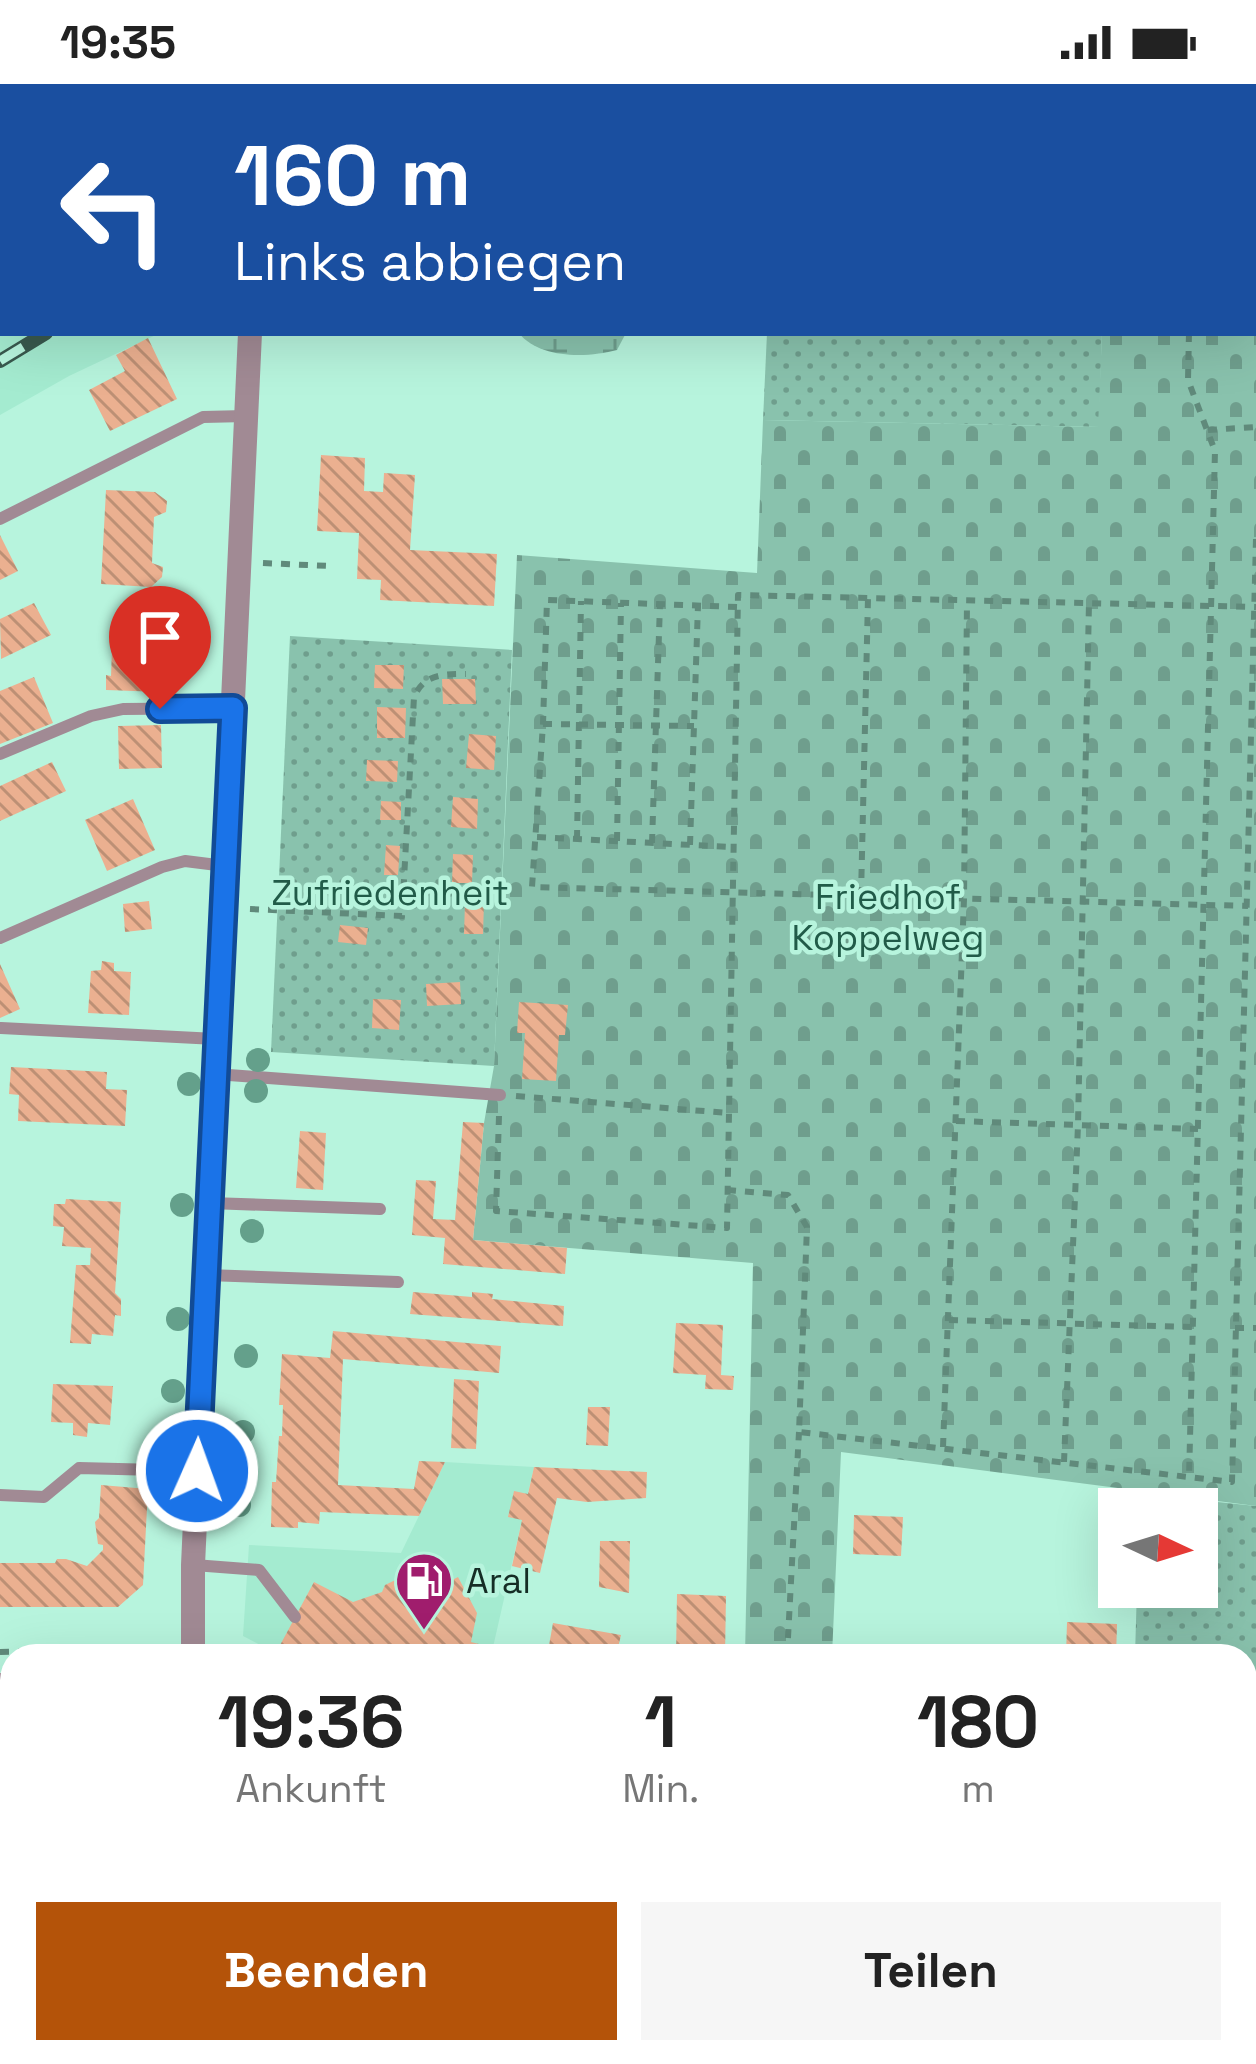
<!DOCTYPE html>
<html lang="de">
<head>
<meta charset="utf-8">
<style>
  :root { --surface:#fff; --page:#f6f6f6; --text:#222; --muted:#767676; --accent:#b45309 }
  body { margin:0; font-family:"Space Grotesk",sans-serif; background:var(--page); color:var(--text); height:100vh; display:flex; flex-direction:column; font-size:45px; white-space:nowrap }
  * { box-sizing:border-box; margin:0 }
  p { font-size:39px; color:var(--muted) }
  .icon { flex:none; width:66px; height:66px; fill:none; stroke:currentColor; stroke-width:2; stroke-linecap:round; stroke-linejoin:round }
  .map { position:relative; flex:1; overflow:hidden }
  .panel { position:absolute; left:0px; top:1560px; width:1257px; height:420px; display:flex; flex-direction:column; background:var(--surface); border-radius:36px 36px 0 0; box-shadow:0 12px 48px #0002 }
  .panel>* { flex:none }
  .banner { position:absolute; left:0px; top:0px; width:1257px; height:252px; box-shadow:0 12px 48px #0002; background:#1a4fa0; color:#fff; overflow:hidden }
  .needle { width:78px; rotate:94deg }
  .tools { position:absolute; left:1098px; top:1404px; display:grid; gap:24px }
  .tools a { display:grid; place-items:center; width:120px; height:120px; border-radius:0px; background:var(--surface); box-shadow:0 12px 48px #0002; font-size:60px }
  .pin { position:absolute; display:grid; place-items:center; width:102px; height:102px; color:#fff; margin:-123px -51px; border-radius:50% 50% 50% 0; rotate:-45deg; box-shadow:0 0 12px #0007 }
  .pin .icon { rotate:45deg }
  .me { position:absolute; width:132px; margin:-66px; rotate:2deg; stroke-linejoin:round; filter:drop-shadow(0 0 9px #0008) }
  .turn { display:flex; align-items:center; gap:42px; height:252px; padding:0 36px; font-size:54px }
  .turn .icon { width:156px; height:156px; stroke-width:2.5 }
  .turn b { display:block; font-size:84px; line-height:102px }
  .eta { display:flex; justify-content:space-evenly; align-items:center; height:204px; text-align:center }
  .eta b { font-size:72px; font-weight:600; line-height:84px }
  .button { display:flex; gap:24px; margin-top:auto; padding:24px 36px }
  .button a { flex:1; height:138px; border-radius:0px; background:var(--accent); color:#fff; font-size:48px; font-weight:600; line-height:138px; text-align:center }
  .button a+a { background:var(--page); color:var(--text) }
  .status { display:flex; justify-content:space-between; align-items:center; height:84px; padding:0 60px; background:var(--surface); direction:ltr }
  .status svg { height:33px; fill:currentColor }
  .map>svg:first-child { display:block }
</style>
</head>
<body>
<div class="status"><b>19:35</b><svg viewBox="0 0 49 12"><path d="M0 12V9h3v3zM5 12V6h3v6zM10 12V3h3v9zM15 12V0h3v12zM26 1h20v11H26zM47 4h2v5h-2z"/></svg></div>
<div class="map">
<svg width="1256" height="1980" viewBox="0 0 1256 1980">
  <defs>
    <pattern id="grass-dots" width="8" height="8" patternUnits="userSpaceOnUse" patternTransform="scale(3)"><rect width="8" height="8" fill="#89c2ad"/><path d="M2 2h.1M6 6h.1" fill="none" stroke="#6f9e8d" stroke-width="1.8" stroke-linecap="round"/></pattern>
    <pattern id="wetland-marsh" width="20" height="14" patternUnits="userSpaceOnUse" patternTransform="scale(3)"><rect width="20" height="14" fill="#89c2ad"/><path d="M1 5h8M5 5V1M11 12h8M15 12V8" fill="none" stroke="#6f9e8d"/></pattern>
    <pattern id="cemetery-stones" width="16" height="16" patternUnits="userSpaceOnUse" patternTransform="scale(3)"><rect width="16" height="16" fill="#89c2ad"/><path d="M2 7V4a2 2 0 0 1 4 0v3zM10 15v-3a2 2 0 0 1 4 0v3z" fill="#6f9e8d"/></pattern>
    <pattern id="building-back-hatch" width="6" height="6" patternUnits="userSpaceOnUse" patternTransform="scale(3)"><rect width="6" height="6" fill="#ebb090"/><path d="M-1 5l2 2M0 0l6 6M5-1l2 2" fill="none" stroke="#bd9075"/></pattern>
  </defs>
  <rect width="100%" height="100%" fill="#b7f4dd"/>
  <g fill="#a4ebd0">
    <path d="M0 0 203 3H3V249H160L69 292 0 331Z"/>
    <path d="M445 1378 534 1383 491 1572H282L243 1552 249 1461 401 1469Z"/>
    <path d="M11 1719 12 1906 0 1907V1720Z"/>
    <path d="M589 1968H754L777 1980H582Z"/>
  </g>
  <g fill="url(#grass-dots)">
    <path d="M767 249H1102L1099 343 763 336Z"/>
    <path d="M290 552 512 566 494 982 271 968Z"/>
    <path d="M1140 1410 1256 1422V1707H1245V1572H1135L1137 1503H1197V1425H1140Z"/>
  </g>
  <path fill="url(#wetland-marsh)" d="M519 249H626L617 266C587 274 539 275 519 249Z"/>
  <path fill="url(#cemetery-stones)" d="M1112 0H1256V1422L841 1368 832 1572H745L753 1179 473 1156 484 1039 494 982 517 471 757 489 763 336 1098 343 1102 249H1254V3Z"/>
  <g fill="url(#building-back-hatch)">
    <path d="M148 254 177 315 110 347 89 306 125 287 116 271Z"/>
    <path d="M321 371 365 374 364 407 383 408 384 389 415 391 410 466 497 470 494 522 380 516 381 496 357 495 359 449 317 447Z"/>
    <path d="M106 406 155 408 167 417 166 428 154 433 152 479 163 483 162 493 151 503 101 500Z"/>
    <path d="M0 451 18 487 0 496Z"/>
    <path d="M34 519 51 551 1 575 0 535Z"/>
    <path d="M165 546 161 608 106 606V591L111 592 112 565Z"/>
    <path d="M375 581H404L403 605 374 604Z"/>
    <path d="M34 593 53 639 0 660V607Z"/>
    <path d="M442 595H475L476 620H443Z"/>
    <path d="M377 623 406 624 405 654H377Z"/>
    <path d="M161 641 162 684 119 685 118 642Z"/>
    <path d="M469 650 496 652 494 686 466 684Z"/>
    <path d="M367 676 398 677 397 698 366 697Z"/>
    <path d="M52 678 66 707 0 737V702Z"/>
    <path d="M453 713 478 715 477 745 451 743Z"/>
    <path d="M133 715 155 766 107 787 85 736Z"/>
    <path d="M381 717 401 718V736H380Z"/>
    <path d="M386 761 400 762 398 791H384Z"/>
    <path d="M453 770 473 771 472 799H452Z"/>
    <path d="M149 817 152 845 125 848 123 820Z"/>
    <path d="M465 818 484 819 483 850H464Z"/>
    <path d="M340 841 368 844 366 861 338 858Z"/>
    <path d="M102 877 114 879V887L131 888 129 931 88 929 91 887 101 886Z"/>
    <path d="M0 880 20 925 0 934Z"/>
    <path d="M460 898 461 920 427 922 426 900Z"/>
    <path d="M373 915 401 916 399 946 372 944Z"/>
    <path d="M519 918 568 921 565 951H559L556 997 522 995 525 949H517Z"/>
    <path d="M11 983 107 988 106 1005 127 1006 125 1042 18 1037 19 1011 9 1010Z"/>
    <path d="M463 1038 484 1039 473 1156 567 1164 565 1190 443 1180 445 1154 412 1151 416 1096 436 1097 433 1135 455 1136Z"/>
    <path d="M300 1047 326 1049 323 1106 296 1104Z"/>
    <path d="M66 1115 121 1118 115 1209 121 1215V1232L115 1231 113 1252 92 1250 91 1260 70 1259 76 1181H90L91 1164 62 1162 64 1143 53 1142 54 1120H65Z"/>
    <path d="M413 1208 472 1213V1208L493 1210 492 1215 564 1222 563 1242 410 1230Z"/>
    <path d="M676 1239 723 1241 721 1291 734 1292 733 1306 705 1305 706 1291 673 1289Z"/>
    <path d="M333 1247 501 1262 499 1289 343 1275 338 1401 414 1405 419 1377 445 1378 419 1432 320 1428 319 1440 298 1438V1444L271 1443 272 1398H276L279 1352H282L283 1321H279L282 1270 330 1274Z"/>
    <path d="M454 1295 479 1297 476 1365 451 1364Z"/>
    <path d="M53 1300 113 1302 110 1341 88 1339 87 1353 73 1351V1339L51 1338Z"/>
    <path d="M588 1323H610L608 1362 586 1361Z"/>
    <path d="M534 1383 647 1388 646 1414 587 1418 557 1414 540 1489 512 1482 522 1436 508 1433 514 1407 528 1410Z"/>
    <path d="M101 1401 148 1405 143 1501 118 1523H0V1479H55L57 1475H66L87 1482 103 1466V1461L98 1460 95 1438 99 1434Z"/>
    <path d="M854 1431 903 1433 901 1472 853 1470Z"/>
    <path d="M600 1457H630L629 1509 599 1503Z"/>
    <path d="M412 1488 423 1511 458 1493 477 1529 471 1558 527 1572H421L417 1565H412L401 1572H292L278 1565 314 1498 353 1518 382 1508 385 1501Z"/>
    <path d="M677 1510 726 1512 725 1572H676Z"/>
    <path d="M1067 1538 1117 1540 1116 1572H1066Z"/>
    <path d="M553 1539 621 1551 616 1572H568L548 1567Z"/>
    <path d="M11 1719 12 1764 0 1766V1720Z"/>
    <path d="M1256 1960V1980H1182L1188 1975 1183 1968H1245V1964L1252 1968Z"/>
    <path d="M256 1968H444L466 1980H390L375 1972 370 1980H278Z"/>
    <path d="M1026 1968H1099L1118 1972V1980H1029L1022 1976Z"/>
  </g>
  <g fill="none" stroke-linecap="round" stroke-linejoin="round">
    <g stroke="#608a7b" stroke-width="6" stroke-dasharray="9 9" stroke-linecap="butt">
      <path d="M435 3 440 0"/>
      <path d="M529 3 534 0"/>
      <path d="M814 3 815 0"/>
      <path d="M944 3V0"/>
      <path d="M1195 3V0"/>
      <path d="M1189 249 1188 296 1215 367 1189 1394"/>
      <path d="M1208 346 1256 343"/>
      <path d="M263 479 329 482"/>
      <path d="M737 523 547 516 543 640 532 803 1248 822"/>
      <path d="M543 640 694 642"/>
      <path d="M537 753 731 763"/>
      <path d="M577 755 581 517"/>
      <path d="M617 757 621 519"/>
      <path d="M652 759 660 520"/>
      <path d="M690 761 698 521"/>
      <path d="M861 812 868 514"/>
      <path d="M250 825 402 832 414 613C424 590 443 590 466 590"/>
      <path d="M516 1012 728 1029"/>
      <path d="M499 1032 496 1127 727 1144 738 511 1256 523"/>
      <path d="M956 1037 1198 1045"/>
      <path d="M727 1106 788 1111 807 1143 799 1348 1232 1398 1256 455"/>
      <path d="M949 1236 1192 1243"/>
      <path d="M1235 1244H1256"/>
      <path d="M943 1363 964 815 967 518"/>
      <path d="M1064 1378 1078 1041 1089 519"/>
      <path d="M0 1568 164 1565"/>
      <path d="M787 1572 799 1348"/>
    </g>
    <g stroke="#a18a94" stroke-width="12">
      <path d="M0 435 203 333 246 332"/>
      <path d="M0 670 91 632 123 625 232 624"/>
      <path d="M0 854 162 783 185 777 225 782"/>
      <path d="M1 944 216 955"/>
      <path d="M215 990 500 1011"/>
      <path d="M210 1119 380 1125"/>
      <path d="M207 1191 398 1198"/>
      <path d="M0 1411 44 1413 79 1384 197 1387"/>
      <path d="M194 1481 259 1486 295 1533"/>
      <path d="M1245 1907 1251 1896 1255 1855"/>
      <path d="M1153 1980 1155 1968"/>
    </g>
    <g stroke="#a18a94" stroke-width="24">
      <path d="M237 0V3"/>
      <path d="M193 1572V1481L250 249"/>
    </g>
    <g stroke="#7f5f6e" stroke-width="30">
      <path d="M0 1604H12"/>
      <path d="M0 1664 12 1662"/>
      <path d="M889 1968 911 1980"/>
    </g>
    <g stroke="#39594e" stroke-width="14">
      <g id="rail">
        <path d="M452 3 457 0"/>
        <path d="M0 277 46 249"/>
      </g>
    </g>
    <use href="#rail" stroke="#b7f4dd" stroke-width="9" stroke-dasharray="27" stroke-linecap="butt"/>
  </g>
  <g fill="#64a08b">
    <circle cx="258" cy="976" r="12"/>
    <circle cx="189" cy="1000" r="12"/>
    <circle cx="256" cy="1007" r="12"/>
    <circle cx="182" cy="1121" r="12"/>
    <circle cx="252" cy="1147" r="12"/>
    <circle cx="178" cy="1235" r="12"/>
    <circle cx="246" cy="1272" r="12"/>
    <circle cx="173" cy="1307" r="12"/>
    <circle cx="243" cy="1348" r="12"/>
    <circle cx="239" cy="1421" r="12"/>
  </g>
  <g fill="none" stroke-linecap="round" stroke-linejoin="round">
    <g stroke="#114b97" stroke-width="30">
      <path id="route" d="M160 625 233 624 197 1387"/>
    </g>
    <use href="#route" stroke="#1a73e8" stroke-width="21"/>
  </g>
  <defs>
    <g id="fuel-pin" transform="scale(3)"><path d="M0 17L-7.5 6A9.5 9.5 0 1 1 7.5 6Z" fill="#a01d6d" stroke="#b7f4dd"/><path d="M-5.5-6h7V0h2V4h1.3V-2.5L3-4.5l.8-.8L6-3V5H2.5V1h-1V6h-7ZM-4.2-4.7v3.2H.2V-4.7Z" fill="#fff"/></g>
  </defs>
  <g fill-rule="evenodd">
    <use href="#fuel-pin" x="424" y="1497"/>
  </g>
  <g text-anchor="middle" dominant-baseline="central" stroke-width="9" stroke-linejoin="round" paint-order="stroke">
    <g font-size="36" fill="#215b48" stroke="#b7f4dd">
      <text x="390" y="809">Zufriedenheit</text>
      <text x="888" y="813">Friedhof<tspan x="888" dy="41">Koppelweg</tspan></text>
    </g>
    <g font-size="36" fill="#152d25" stroke="#b7f4dd" text-anchor="start">
      <text x="466" y="1497">Aral</text>
    </g>
  </g>
</svg>
<div class="tools">
<a><svg class="needle" viewBox="-14 -14 28 28"><path d="M0-13l5 13h-10z" fill="#e53935"/><path d="M0 13l5-13h-10z" fill="#767676"/></svg></a>
</div>
<div class="pin" style="left:160px;top:625px;background:#d93025"><svg class="icon" aria-label="arrive" viewBox="0 0 24 24"><path d="M6 21V4h12l-3 4 3 4H6"/></svg></div>
<svg class="me" style="left:197px;top:1387px" viewBox="-20 -20 40 40"><circle r="17" fill="#1a73e8" stroke="#fff" stroke-width="3"/><path d="M0-11L8 9 0 5-8 9z" fill="#fff"/></svg>
<div class="banner">
<div class="turn"><svg class="icon" aria-label="left" viewBox="0 0 24 24"><path d="M17 20v-9H6M10 6l-5 5 5 5"/></svg><div><b>160 m</b>Links abbiegen</div></div>
</div>
<section class="panel">
<div class="eta">
<div><b>19:36</b><p>Ankunft</p></div>
<div><b>1</b><p>Min.</p></div>
<div><b>180</b><p>m</p></div>
</div>
<div class="button"><a>Beenden</a><a>Teilen</a></div>
</section>
</div>
</body>
</html>
